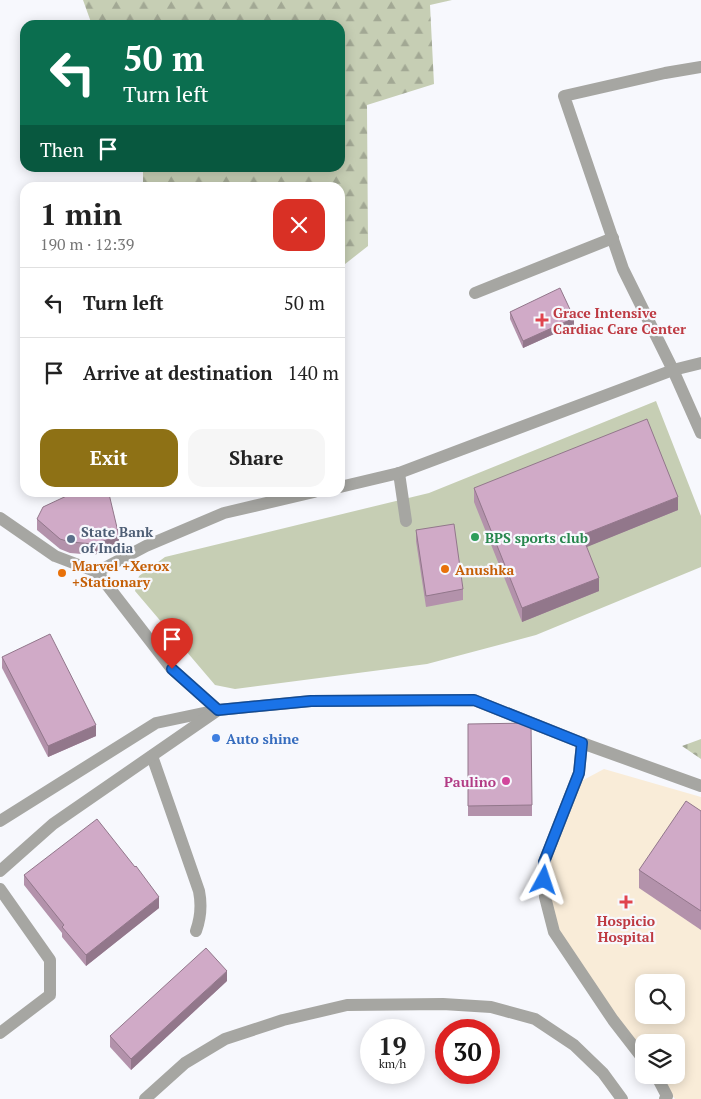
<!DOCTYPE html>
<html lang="en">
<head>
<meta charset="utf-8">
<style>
  :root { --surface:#fff; --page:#f6f6f6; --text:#222; --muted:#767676; --line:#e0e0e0; --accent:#8e7115 }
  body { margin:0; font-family:"PT Serif",serif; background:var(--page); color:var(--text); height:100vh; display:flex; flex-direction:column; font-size:19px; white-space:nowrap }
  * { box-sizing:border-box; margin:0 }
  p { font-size:16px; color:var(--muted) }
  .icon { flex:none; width:28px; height:28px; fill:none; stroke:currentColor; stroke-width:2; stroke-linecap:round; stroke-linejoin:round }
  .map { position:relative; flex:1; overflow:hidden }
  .details { position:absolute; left:20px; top:182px; width:325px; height:315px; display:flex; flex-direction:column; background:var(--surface); border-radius:15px; box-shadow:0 2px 12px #0003 }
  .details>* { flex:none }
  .top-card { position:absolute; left:20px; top:20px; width:325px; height:152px; border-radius:15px; box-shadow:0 2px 12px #0003; background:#0b6e4f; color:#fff; overflow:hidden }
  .controls { position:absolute; left:635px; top:974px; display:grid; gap:10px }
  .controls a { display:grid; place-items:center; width:50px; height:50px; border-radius:10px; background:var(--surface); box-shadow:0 2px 12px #0003; font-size:25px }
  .speed { position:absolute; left:360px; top:1019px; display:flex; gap:10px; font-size:25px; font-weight:700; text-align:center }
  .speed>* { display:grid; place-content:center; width:65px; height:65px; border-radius:50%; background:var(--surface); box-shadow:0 2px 12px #0003; line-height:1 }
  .speed small { font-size:12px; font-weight:400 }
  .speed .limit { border:8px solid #d22; background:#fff; color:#111 }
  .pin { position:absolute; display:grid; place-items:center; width:42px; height:42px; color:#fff; margin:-51px -21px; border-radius:50% 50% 50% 0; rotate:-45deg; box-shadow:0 0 5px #0007 }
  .pin .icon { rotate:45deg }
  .me { position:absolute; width:55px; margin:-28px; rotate:5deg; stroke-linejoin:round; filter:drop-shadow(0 0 4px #0008) }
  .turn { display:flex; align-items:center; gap:18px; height:105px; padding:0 20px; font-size:22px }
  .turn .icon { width:65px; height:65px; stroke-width:2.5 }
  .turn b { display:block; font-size:35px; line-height:42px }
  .then { display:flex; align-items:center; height:48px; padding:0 20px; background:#0003; gap:10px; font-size:19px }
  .round { display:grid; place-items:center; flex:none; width:52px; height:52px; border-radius:15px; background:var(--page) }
  .head { display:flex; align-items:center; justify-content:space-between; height:85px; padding:0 20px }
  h1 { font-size:30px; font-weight:700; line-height:38px }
  .button { display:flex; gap:10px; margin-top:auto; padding:10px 20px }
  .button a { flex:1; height:58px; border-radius:15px; background:var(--accent); color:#fff; font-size:20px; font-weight:700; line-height:58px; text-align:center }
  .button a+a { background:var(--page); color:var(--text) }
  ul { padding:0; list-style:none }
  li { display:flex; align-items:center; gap:15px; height:70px; padding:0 20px; border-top:1px solid var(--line) }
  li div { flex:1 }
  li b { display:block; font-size:19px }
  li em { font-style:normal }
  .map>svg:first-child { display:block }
</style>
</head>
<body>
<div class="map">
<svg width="701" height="1099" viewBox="0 0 701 1099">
  <defs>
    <pattern id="forest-firs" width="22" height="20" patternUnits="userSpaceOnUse" patternTransform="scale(1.25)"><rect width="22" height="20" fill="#c6ceb4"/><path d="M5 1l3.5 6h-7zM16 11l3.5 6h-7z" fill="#a2a894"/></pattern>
    <pattern id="cemetery-stones" width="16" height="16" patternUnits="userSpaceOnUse" patternTransform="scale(1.25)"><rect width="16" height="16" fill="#c6ceb4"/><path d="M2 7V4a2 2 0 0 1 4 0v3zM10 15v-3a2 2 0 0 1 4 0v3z" fill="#a2a894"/></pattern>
  </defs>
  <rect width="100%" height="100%" fill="#f7f8fd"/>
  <path fill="#f9ecd8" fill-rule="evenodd" d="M604 769 701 797V1099H675L657 1075H676V1042H644V1057L557 939 546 865 574 785ZM644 982H676V1015H644Z"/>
  <path fill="url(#forest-firs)" d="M83 0H452L430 5 434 84 367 105 368 246 340 268V188L143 187V168H340V25H92Z"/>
  <path fill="url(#cemetery-stones)" d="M701 739V759L682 746Z"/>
  <path fill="#c6ceb4" d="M656 401 701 516V567L536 635 427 664 235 689 215 685 135 591 139 576 165 557 429 493Z"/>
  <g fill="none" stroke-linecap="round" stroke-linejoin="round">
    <g stroke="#a6a6a2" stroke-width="12">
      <path d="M701 67 665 73 564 96 623 269 673 370 701 433"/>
      <path d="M475 293 613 238"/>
      <path d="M399 473 406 521"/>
      <path d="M340 487 399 473 673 370 701 363"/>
      <path d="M97 572 146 546 224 513 314 492"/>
      <path d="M582 743 579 773 544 862 545 897 554 932 613 1020 644 1060"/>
      <path d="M152 756 199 891C202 906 201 917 196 931"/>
      <path d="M0 821 156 723 213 711"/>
      <path d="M0 871 53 824 218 710"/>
      <path d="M0 889 50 960V995L0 1033"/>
      <path d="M656 1075 667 1096 665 1099"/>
      <path d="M145 1099 185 1063 225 1039 283 1020 347 1005 443 1004 491 1007 535 1019 574 1045 603 1073 622 1099"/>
    </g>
    <path stroke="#a6a6a2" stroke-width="12" d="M0 518 55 556 97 572 172 669 218 710 311 701 474 700 582 743 701 786"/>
  </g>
  <g fill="#b392ab">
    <path d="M510 312 574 325 523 348 510 319Z"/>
    <path d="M474 488 678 510 586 547 599 591 522 622 474 502Z"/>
    <path d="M37 519 119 546 94 555 70 553 60 549 37 530Z"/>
    <path d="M416 530 463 589V600L426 607 416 541Z"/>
    <path d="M2 657 96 736 48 757 2 668Z"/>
    <path d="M468 724 532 805V816H468Z"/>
    <path d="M701 811V930L639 888V870Z"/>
    <path d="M24 875 159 908 86 966 62 937V933L24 885Z"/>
    <path d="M227 981 131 1070 110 1047V1036Z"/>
  </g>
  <g fill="#92778b">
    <path d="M574 318V325L523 348V341Z"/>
    <path d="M678 497V510L582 549V535Z"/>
    <path d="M119 536V546L94 555V544Z"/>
    <path d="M599 578V591L522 622V608Z"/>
    <path d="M96 725V736L48 757V746Z"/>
    <path d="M159 897V908L86 966V955Z"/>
    <path d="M227 971V981L131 1070V1059Z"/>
  </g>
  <g fill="#d0aac7" stroke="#92778b">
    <path d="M560 288 574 318 523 341 510 312Z"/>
    <path d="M647 419 678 497 582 535 599 578 522 608 474 488Z"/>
    <path d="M75 492H100L109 494 119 536 94 544 70 542 60 539 37 519 43 507Z"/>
    <path d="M454 524 463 589 426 596 416 530Z"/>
    <path d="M50 634 96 725 48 746 2 657Z"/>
    <path d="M531 723 532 805 468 806V724Z"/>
    <path d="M686 801 701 811V911L639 870Z"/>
    <path d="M97 819 135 867 136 866 159 897 86 955 62 927 64 925 24 875Z"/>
    <path d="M206 948 227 971 131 1059 110 1036Z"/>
  </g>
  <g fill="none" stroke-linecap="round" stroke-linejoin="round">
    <g stroke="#114b97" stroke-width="12">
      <path id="route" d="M172 669 218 710 311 701 474 700 582 743 579 773 544 862V880"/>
    </g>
    <use href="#route" stroke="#1a73e8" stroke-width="9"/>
  </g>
  <g fill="#e0444e" stroke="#f7f8fd" stroke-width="2">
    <path d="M539.5 312.5h5v5h5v5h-5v5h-5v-5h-5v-5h5z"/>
    <path d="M623.5 894.5h5v5h5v5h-5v5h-5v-5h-5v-5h5z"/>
  </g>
  <circle fill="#2e9e5b" stroke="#f7f8fd" stroke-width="2" cx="475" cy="537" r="5"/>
  <circle fill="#5c6f8a" stroke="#f7f8fd" stroke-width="2" cx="71" cy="539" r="5"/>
  <g fill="#e8710a" stroke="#f7f8fd" stroke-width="2">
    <circle cx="445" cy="569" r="5"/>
    <circle cx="62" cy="573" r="5"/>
  </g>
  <circle fill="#3f7fe0" stroke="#f7f8fd" stroke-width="2" cx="216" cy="738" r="5"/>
  <circle fill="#d1479c" stroke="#f7f8fd" stroke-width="2" cx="506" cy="781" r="5"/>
  <g text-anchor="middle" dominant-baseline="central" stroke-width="4.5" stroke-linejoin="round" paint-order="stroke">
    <g font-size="14" font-weight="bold" fill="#be3a42" stroke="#f7f8fd" text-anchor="start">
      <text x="553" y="312">Grace Intensive<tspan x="553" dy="16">Cardiac Care Center</tspan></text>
      <text x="626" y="920" text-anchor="middle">Hospicio<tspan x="626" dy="16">Hospital</tspan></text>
    </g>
    <g font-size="14" font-weight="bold" fill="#4e5e75" stroke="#f7f8fd" text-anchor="start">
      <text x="81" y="531">State Bank<tspan x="81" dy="16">of India</tspan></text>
    </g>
    <g font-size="14" font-weight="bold" fill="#27864d" stroke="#f7f8fd" text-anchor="start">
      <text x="485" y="537">BPS sports club</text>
    </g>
    <g font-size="14" font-weight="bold" fill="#c56008" stroke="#f7f8fd" text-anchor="start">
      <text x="72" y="565">Marvel +Xerox<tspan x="72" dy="16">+Stationary</tspan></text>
      <text x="455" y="569">Anushka</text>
    </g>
    <g font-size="14" font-weight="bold" fill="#366cbe" stroke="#f7f8fd" text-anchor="start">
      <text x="226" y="738">Auto shine</text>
    </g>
    <g font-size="14" font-weight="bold" fill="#b23c85" stroke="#f7f8fd" text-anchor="end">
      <text x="496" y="781">Paulino</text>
    </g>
  </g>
</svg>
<div class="controls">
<a><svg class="icon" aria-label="search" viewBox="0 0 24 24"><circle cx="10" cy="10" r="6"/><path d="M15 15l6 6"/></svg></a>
<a><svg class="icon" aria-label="layers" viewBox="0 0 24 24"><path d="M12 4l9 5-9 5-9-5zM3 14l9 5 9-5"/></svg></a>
</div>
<div class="speed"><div>19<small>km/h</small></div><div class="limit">30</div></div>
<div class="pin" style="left:172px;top:669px;background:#d93025"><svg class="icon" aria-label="arrive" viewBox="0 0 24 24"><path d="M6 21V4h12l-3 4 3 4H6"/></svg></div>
<svg class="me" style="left:544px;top:880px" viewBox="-20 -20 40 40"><path d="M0-17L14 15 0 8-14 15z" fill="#1a73e8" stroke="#fff" stroke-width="4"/></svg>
<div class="top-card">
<div class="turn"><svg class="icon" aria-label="left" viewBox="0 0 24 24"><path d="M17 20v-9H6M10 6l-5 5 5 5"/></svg><div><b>50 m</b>Turn left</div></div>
<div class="then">Then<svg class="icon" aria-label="arrive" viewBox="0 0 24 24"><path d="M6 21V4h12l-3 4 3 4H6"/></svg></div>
</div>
<section class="details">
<div class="head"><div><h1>1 min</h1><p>190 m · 12:39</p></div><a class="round" style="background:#d93025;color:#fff"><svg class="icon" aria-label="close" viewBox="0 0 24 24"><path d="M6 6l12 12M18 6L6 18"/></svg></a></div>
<ul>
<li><svg class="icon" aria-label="left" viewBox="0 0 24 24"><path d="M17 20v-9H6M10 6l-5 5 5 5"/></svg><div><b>Turn left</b></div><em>50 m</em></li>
<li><svg class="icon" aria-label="arrive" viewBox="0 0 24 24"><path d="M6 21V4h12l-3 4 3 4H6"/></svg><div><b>Arrive at destination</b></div><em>140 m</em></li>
</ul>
<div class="button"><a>Exit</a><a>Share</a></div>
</section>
</div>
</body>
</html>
